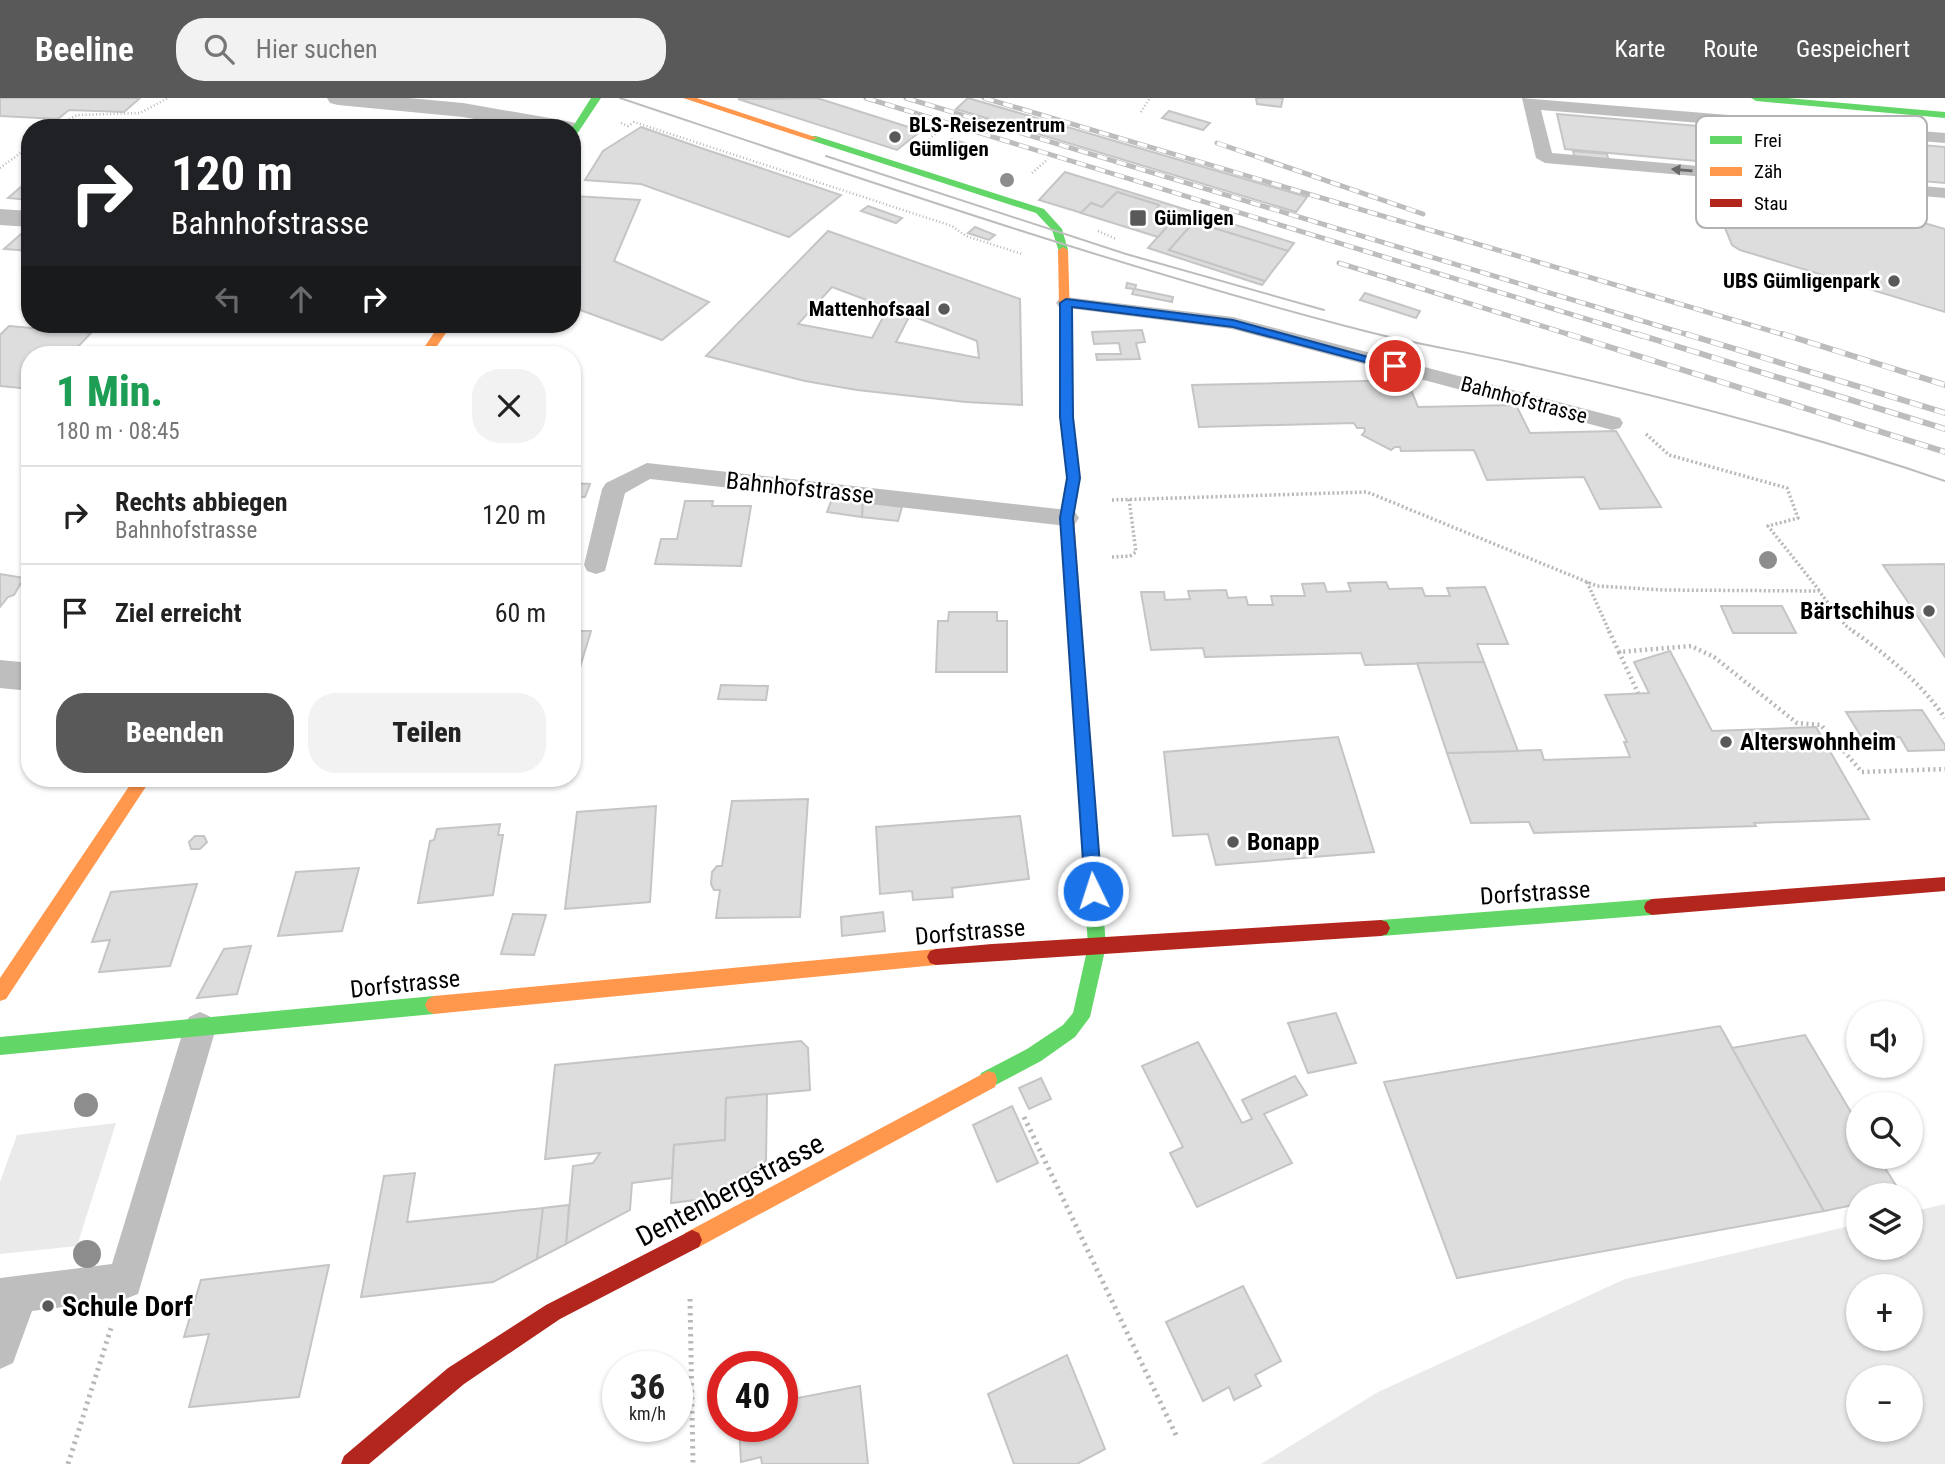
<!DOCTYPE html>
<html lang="de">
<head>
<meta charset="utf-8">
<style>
  :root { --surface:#fff; --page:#f2f2f2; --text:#222; --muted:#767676; --line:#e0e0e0; --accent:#595959 }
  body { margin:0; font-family:"Roboto Condensed",sans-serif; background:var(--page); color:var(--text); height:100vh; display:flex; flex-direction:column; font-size:26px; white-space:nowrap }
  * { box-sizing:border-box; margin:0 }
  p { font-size:23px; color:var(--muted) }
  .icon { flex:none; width:38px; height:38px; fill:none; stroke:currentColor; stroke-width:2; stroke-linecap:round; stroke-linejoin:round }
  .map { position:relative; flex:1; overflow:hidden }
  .side { position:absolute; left:21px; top:248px; width:560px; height:441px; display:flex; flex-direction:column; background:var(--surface); border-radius:28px; box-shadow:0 2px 5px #0004 }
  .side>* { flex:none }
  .guide { position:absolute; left:21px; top:21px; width:560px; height:214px; border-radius:28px; box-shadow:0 2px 5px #0004; background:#202124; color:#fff; overflow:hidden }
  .buttons { position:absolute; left:1846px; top:903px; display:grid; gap:14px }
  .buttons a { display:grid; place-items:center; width:77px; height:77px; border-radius:50%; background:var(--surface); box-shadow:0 2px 5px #0004; font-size:35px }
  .speed { position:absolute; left:602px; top:1253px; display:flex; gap:14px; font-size:35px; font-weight:700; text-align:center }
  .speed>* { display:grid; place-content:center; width:91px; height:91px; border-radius:50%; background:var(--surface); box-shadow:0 2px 5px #0004; line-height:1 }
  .speed small { font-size:18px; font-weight:400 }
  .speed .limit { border:10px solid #d22; background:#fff; color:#111 }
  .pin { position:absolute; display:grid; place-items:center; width:60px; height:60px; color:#fff; margin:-30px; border:4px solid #fff; border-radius:50%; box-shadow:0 2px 7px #0007 }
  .me { position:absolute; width:77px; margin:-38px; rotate:356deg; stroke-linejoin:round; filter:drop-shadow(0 0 5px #0008) }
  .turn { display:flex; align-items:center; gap:24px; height:147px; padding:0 35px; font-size:32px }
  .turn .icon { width:91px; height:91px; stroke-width:2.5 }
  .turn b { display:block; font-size:49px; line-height:60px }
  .lanes { display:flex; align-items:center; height:66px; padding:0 35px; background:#0003; justify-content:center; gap:35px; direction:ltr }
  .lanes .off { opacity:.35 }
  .round { display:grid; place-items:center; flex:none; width:74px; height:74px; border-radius:28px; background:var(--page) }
  .summary { display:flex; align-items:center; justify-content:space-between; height:119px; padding:0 35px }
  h1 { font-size:42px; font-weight:800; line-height:52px; color:#1e9e55 }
  .cta { display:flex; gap:14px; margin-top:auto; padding:14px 35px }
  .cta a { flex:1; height:80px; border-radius:28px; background:var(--accent); color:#fff; font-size:28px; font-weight:800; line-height:80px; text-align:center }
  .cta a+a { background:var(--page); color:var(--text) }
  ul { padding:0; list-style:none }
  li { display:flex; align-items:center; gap:21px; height:98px; padding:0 35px; border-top:2px solid var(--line) }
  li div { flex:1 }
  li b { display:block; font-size:26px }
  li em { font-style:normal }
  header { display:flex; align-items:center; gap:42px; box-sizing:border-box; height:98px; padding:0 35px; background:var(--accent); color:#fff }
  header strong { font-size:33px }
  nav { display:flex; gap:38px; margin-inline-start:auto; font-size:24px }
  .search { width:490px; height:63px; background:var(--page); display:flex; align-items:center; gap:18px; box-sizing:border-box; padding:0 24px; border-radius:28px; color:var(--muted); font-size:26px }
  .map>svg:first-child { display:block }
</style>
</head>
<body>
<header>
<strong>Beeline</strong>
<div class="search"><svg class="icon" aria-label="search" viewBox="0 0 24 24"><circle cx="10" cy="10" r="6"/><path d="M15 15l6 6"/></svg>Hier suchen</div>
<nav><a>Karte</a><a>Route</a><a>Gespeichert</a></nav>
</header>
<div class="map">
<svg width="1945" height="1366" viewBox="0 0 1945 1366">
  <rect width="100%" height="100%" fill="#fff"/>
  <g fill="#eaeaea" fill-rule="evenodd">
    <path d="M116 1025 77 1148 0 1156V1084L17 1037Z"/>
    <path d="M1945 1106V1366H1261L1378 1294 1625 1181 1858 1126V1150H1911V1114ZM1858 1188H1911V1241H1858ZM1858 1279H1911V1332H1858Z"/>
  </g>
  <g fill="#ddd" stroke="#c5c5c5" stroke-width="2" fill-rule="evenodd">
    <path d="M0 0H140L124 14 69 12 58 21 0 18Z"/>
    <path d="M817 0 921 33 897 52 738 1Z"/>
    <path d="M968 0 1183 63 1307 99 1296 114 956 11Z"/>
    <path d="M1256 0H1283L1281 9 1257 6Z"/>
    <path d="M1169 13 1210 25 1203 32 1162 20Z"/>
    <path d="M1557 16 1780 35 1796 72 1565 51Z"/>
    <path d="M641 29 698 49 841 97 789 139 641 86 585 82 603 53Z"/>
    <path d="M1780 35 1945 49V85L1796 72Z"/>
    <path d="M951 41 971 47 965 52 945 46Z"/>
    <path d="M1573 53 1607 56 1609 64 1575 61Z"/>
    <path d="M1065 74 1294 145 1288 153 1194 124 1169 152 1265 183 1262 187 1148 150 1176 118 1155 112 1159 107 1117 94 1102 109 1091 105 1082 115 1039 102Z"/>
    <path d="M30 81V102L8 100Z"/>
    <path d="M1117 94 1159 107 1155 112 1176 118 1158 139 1081 115 1091 105 1102 109Z"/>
    <path d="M574 98 640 102 614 163 709 204 662 242 572 209Z"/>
    <path d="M1720 105 1924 125 1945 131V214L1740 152 1732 147 1716 108Z"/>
    <path d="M868 108 902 120 896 125 861 113Z"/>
    <path d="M1194 124 1288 153 1265 183 1169 152Z"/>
    <path d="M975 129 995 137 989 142 968 135Z"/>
    <path d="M828 133 1020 201 1022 307 966 304 857 292 805 283 706 258ZM832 189 888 210 872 240 798 226ZM910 217 977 243 979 260 896 244Z"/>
    <path d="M21 136 30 137V153L4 151Z"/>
    <path d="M1127 185 1136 187 1135 191 1173 199 1172 204 1132 196 1134 191 1126 190Z"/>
    <path d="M1365 195 1420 213 1416 220 1360 202Z"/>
    <path d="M9 228 91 235 70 257H30V291L0 288V237Z"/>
    <path d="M1142 232 1145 244 1136 245 1140 261 1097 262 1096 256H1121L1119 245 1094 246 1092 234Z"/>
    <path d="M1407 282 1418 309 1516 307 1530 335 1616 333 1661 409 1600 411 1584 379 1487 382 1474 352 1401 353 1400 349H1395L1391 352 1362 337 1365 333 1364 330H1357L1354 325 1199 329 1192 287Z"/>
    <path d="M572 385 590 386 585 399 572 398Z"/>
    <path d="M832 401 863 404 862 419 827 414Z"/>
    <path d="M685 403H713L712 408H751L741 468 655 466 661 441H677Z"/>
    <path d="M863 404 902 409 898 423 862 419Z"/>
    <path d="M1945 466V559L1883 467Z"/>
    <path d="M0 476 24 480 14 497 8 499 0 509Z"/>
    <path d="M1386 484 1389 491 1422 490 1425 498H1450L1447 490 1485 489 1508 546H1477L1484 564 1365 567 1361 555 1205 559 1203 550 1151 552 1141 494H1164L1165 502 1190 501 1188 493 1226 492 1228 500 1246 499 1248 507H1273L1271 498H1305L1302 486 1324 485 1327 494 1351 493 1348 485Z"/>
    <path d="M1721 508H1782L1796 535H1733Z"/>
    <path d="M949 514H997V523H1007V574H936L938 523H948Z"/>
    <path d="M572 533H591L577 579H572Z"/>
    <path d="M1670 553 1712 633 1816 629 1869 721 1754 725 1756 728 1534 735 1529 724 1471 725 1447 655 1541 652 1544 662 1630 659 1624 644H1627L1605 597 1649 595 1634 564Z"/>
    <path d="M1484 564 1518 653 1447 655 1417 565Z"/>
    <path d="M721 587 768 588 766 602 718 601Z"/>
    <path d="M1922 612 1945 647V652L1908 653 1900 639 1862 640 1846 614Z"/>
    <path d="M1338 639 1374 754 1216 767 1208 736 1173 738 1164 654Z"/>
    <path d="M808 701 800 819 716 820 720 792H714L711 786 712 774 717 768H722L732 703Z"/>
    <path d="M656 708 650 804 565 811 577 714Z"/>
    <path d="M1020 718 1029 781 952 790 953 799 913 802 912 793 880 796 876 729Z"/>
    <path d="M500 726 498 737H503L493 797 418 805 430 743 434 742 437 731Z"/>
    <path d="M195 738H204L207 744 200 751H191L189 744Z"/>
    <path d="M359 770 342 833 278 838 296 774Z"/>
    <path d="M197 786 170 868 99 874 110 842 92 844 111 794Z"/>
    <path d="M883 814 885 833 842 838 841 819Z"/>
    <path d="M513 816 546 817 534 857 501 856Z"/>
    <path d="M251 848 237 896 197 900 224 851Z"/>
    <path d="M1336 915 1356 965 1308 975 1288 925Z"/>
    <path d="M1720 928 1824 1113 1457 1180 1384 984Z"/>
    <path d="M1805 937 1858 1026V1059H1878L1902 1097H1858V1106L1824 1113 1732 950Z"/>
    <path d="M801 943 808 950 810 992 726 1000 725 1042 674 1047 672 1080 632 1085 630 1112 566 1146 573 1068 593 1065 600 1055 545 1061 555 967Z"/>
    <path d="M1198 944 1242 1025 1252 1021 1242 1002 1295 978 1307 997 1264 1016 1292 1065 1197 1109 1170 1055 1183 1049 1142 968Z"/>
    <path d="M1041 980 1051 1001 1029 1011 1019 990Z"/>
    <path d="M767 996 766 1063 704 1101 671 1105 674 1047 725 1042 726 1000Z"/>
    <path d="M1012 1008 1038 1065 997 1084 973 1027Z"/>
    <path d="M415 1075 407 1124 543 1110 537 1161 493 1184 361 1199 384 1078Z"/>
    <path d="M569 1107 566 1146 537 1161 543 1110Z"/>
    <path d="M329 1167 299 1299 189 1309 209 1236 184 1239 201 1182Z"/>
    <path d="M1243 1188 1281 1263 1255 1277 1261 1288 1234 1302 1229 1289 1203 1303 1166 1224Z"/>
    <path d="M1067 1257 1105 1351 1077 1366H1014L988 1296Z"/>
    <path d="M860 1288 868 1366H762L761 1359 741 1364 739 1328H782V1303Z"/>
  </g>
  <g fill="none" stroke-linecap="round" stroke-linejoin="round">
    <g stroke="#b8b8b8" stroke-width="2.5" stroke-dasharray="1 2.5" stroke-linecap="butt">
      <path d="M1141 14 1150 0"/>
      <path d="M621 25 628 28 634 24 952 128 966 138 1022 156"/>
      <path d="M54 30 77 17 140 15 168 0"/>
      <path d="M929 41 944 29"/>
      <path d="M0 70 30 48"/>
      <path d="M1032 75 1048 61"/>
      <path d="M1098 133 1116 141"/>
    </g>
    <g stroke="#b8b8b8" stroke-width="3.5" stroke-dasharray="2 2.5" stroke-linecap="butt">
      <path d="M1646 336 1669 357 1787 390 1798 420 1768 428 1819 492"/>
      <path d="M1112 402 1367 394 1597 488 1663 492 1819 493 1845 527 1855 535"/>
      <path d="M1112 459 1130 458 1136 454 1129 401"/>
      <path d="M1587 484 1610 535"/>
    </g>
    <g stroke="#b8b8b8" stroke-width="4.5" stroke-dasharray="2 3.5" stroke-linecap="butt">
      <path d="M1609 533 1619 554 1691 548 1714 559 1797 625 1821 627 1862 674 1945 671"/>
      <path d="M1853 533C1888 558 1920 584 1945 620"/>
      <path d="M1619 554 1638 595"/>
    </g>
    <g stroke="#b8b8b8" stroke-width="5" stroke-dasharray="2.5 4.5" stroke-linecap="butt">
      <path d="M1024 1019 1176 1337"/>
      <path d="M690 1201 693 1366"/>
      <path d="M68 1366 111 1230"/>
    </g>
    <g fill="#bebebe" fill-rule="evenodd">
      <path d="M1522 0 1945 35V45L1541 12 1552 55 1945 90V100L1545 65 1536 60Z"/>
      <path d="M1066 199 1233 219 1620 320 1623 325 1620 330 1612 332 1232 231 1059 209 1056 205 1059 201Z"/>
      <path d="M647 365 1067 412 1075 414 1079 420 1075 426 1067 428 650 381 625 395 605 473 596 476 587 473 584 467 602 391 606 385Z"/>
      <path d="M200 914 211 919 216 930 138 1196 125 1201 32 1213 13 1265 0 1271V1180L112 1166 184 930 189 919Z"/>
    </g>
    <g fill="#bebebe" fill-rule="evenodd">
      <path d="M327 0H409L463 5 567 23 575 25 579 30 572 36V30H526L463 19 338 7 330 5Z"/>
      <path d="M0 111 30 113V129L0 127Z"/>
      <path d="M0 562 30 565V593L0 590Z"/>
    </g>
    <g fill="#63d668" fill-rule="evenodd">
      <path d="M591 0H601L575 39 572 40V30Z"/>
      <path d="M1751 0H1787L1945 14V20L1756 3Z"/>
      <path d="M810 38H816L1044 111 1062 131 1068 152 1059 154 1052 132 1036 115 810 42Z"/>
      <path d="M1087 700 1093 702 1095 707 1106 848 1090 919 1075 939 1041 963 988 991 981 989 979 982 981 975 1027 951 1063 927 1073 915 1088 848 1079 707 1081 702Z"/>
      <path d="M1652 801 1658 804 1660 809 1658 814 1652 817 1381 838 1375 836 1372 830 1375 824 1381 822Z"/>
      <path d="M434 898 440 901 443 907 440 913 434 916 0 957V939Z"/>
    </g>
    <g fill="#ff974d" fill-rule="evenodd">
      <path d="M683 0H697L818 40 810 42Z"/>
      <path d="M1063 149 1068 152 1073 319 1079 380 1074 420 1095 707 1093 712 1087 714 1081 712 1079 707 1060 420 1067 380 1061 319 1058 152Z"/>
      <path d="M440 226H452L431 257H419Z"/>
      <path d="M134 681H151L6 901 0 903V880Z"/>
      <path d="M936 851 942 853 945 859 942 865 936 867 434 916 428 913 425 907 428 901 434 898Z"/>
      <path d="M988 973 995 975 997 982 995 989 699 1149 692 1152 685 1149 682 1142 685 1135Z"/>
    </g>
    <g fill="#b3261e" fill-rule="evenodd">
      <path d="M1945 779V793L1652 817 1646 814 1644 809 1646 804 1652 801Z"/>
      <path d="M1381 822 1387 824 1390 830 1387 836 1381 838 936 867 930 865 927 859 930 853 936 851 992 846Z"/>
      <path d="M692 1132 699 1135 702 1142 699 1149 560 1221 464 1286 369 1366H341L344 1358 448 1270 546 1207Z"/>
    </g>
    <g stroke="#bdbdbd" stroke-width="2">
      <path d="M620 0C865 82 1111 167 1361 232 1410 245 1461 253 1510 264 1657 297 1803 334 1945 383"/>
      <path d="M826 58 1126 156 1324 212"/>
    </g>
    <g stroke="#bdbdbd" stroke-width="5">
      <g id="rail-far1">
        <path d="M866 0 1642 238"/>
        <path d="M906 0 1692 238"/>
        <path d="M984 0 1788 238"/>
        <path d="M1217 45 1423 116"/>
        <path d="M1339 165 1574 238"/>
      </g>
    </g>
    <g stroke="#bdbdbd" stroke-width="6">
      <g id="rail">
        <path d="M1568 236 1945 354"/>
        <path d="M1637 236 1945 331"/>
        <path d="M1686 236 1945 315"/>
        <path d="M1783 236 1945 287"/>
      </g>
    </g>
    <use href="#rail-far1" stroke="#fff" stroke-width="3.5" stroke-dasharray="10" stroke-linecap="butt"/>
    <use href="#rail" stroke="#fff" stroke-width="4.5" stroke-dasharray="13" stroke-linecap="butt"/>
  </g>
  <g fill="#8d8d8d">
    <circle cx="1007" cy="82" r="7"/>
    <circle cx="1768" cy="462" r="9"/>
    <circle cx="86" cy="1007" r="12"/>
    <circle cx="87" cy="1156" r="14"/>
  </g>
  <defs><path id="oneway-solid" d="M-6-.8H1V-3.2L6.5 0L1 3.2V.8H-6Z" transform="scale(1.75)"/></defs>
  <use fill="#686868" href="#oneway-solid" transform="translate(1682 72) rotate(-175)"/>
  <path fill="#1a73e8" stroke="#114b97" stroke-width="2" d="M1066 201 1233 222 1401 268 1395 272 1233 229 1072 209 1073 319 1080 380 1073 420 1102 793 1099 798 1093 801 1087 798 1085 793 1060 420 1067 380 1060 319V205Z"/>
  <g fill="#595959" stroke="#fff" stroke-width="2.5">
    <circle cx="895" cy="39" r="7"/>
    <rect x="1129" y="111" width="18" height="18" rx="3.5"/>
    <circle cx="1894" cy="183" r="7"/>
    <circle cx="944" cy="211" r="7"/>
    <circle cx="1929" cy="513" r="7"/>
    <circle cx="1726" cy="644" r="7"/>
    <circle cx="1233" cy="744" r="7"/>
    <circle cx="48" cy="1208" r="7"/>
  </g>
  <g text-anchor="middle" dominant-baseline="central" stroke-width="5" stroke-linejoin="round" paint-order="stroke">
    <g font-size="21" font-weight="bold" fill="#000" stroke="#fff" text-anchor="start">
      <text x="909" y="27">BLS-Reisezentrum<tspan x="909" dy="24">Gümligen</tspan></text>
      <text x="1154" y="120">Gümligen</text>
      <text x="1880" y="183" text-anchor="end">UBS Gümligenpark</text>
      <text x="930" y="211" text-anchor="end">Mattenhofsaal</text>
    </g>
    <g font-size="21" fill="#000" stroke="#fff">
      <text transform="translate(1524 302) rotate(15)">Bahnhofstrasse</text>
    </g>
    <g font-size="24" fill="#000" stroke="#fff">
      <text transform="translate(800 390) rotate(6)">Bahnhofstrasse</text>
      <text transform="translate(1535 795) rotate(-4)">Dorfstrasse</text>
      <text transform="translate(970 834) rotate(-5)">Dorfstrasse</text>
      <text transform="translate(405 886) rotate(-6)">Dorfstrasse</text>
    </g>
    <g font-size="24" font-weight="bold" fill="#000" stroke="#fff" text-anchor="start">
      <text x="1915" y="513" text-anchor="end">Bärtschihus</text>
      <text x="1740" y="644">Alterswohnheim</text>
      <text x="1247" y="744">Bonapp</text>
    </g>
    <g font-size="28" fill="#000" stroke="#fff">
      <text transform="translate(730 1092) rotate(-28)">Dentenbergstrasse</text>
    </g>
    <g font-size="28" font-weight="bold" fill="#000" stroke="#fff" text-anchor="start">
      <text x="62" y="1208">Schule Dorf</text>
    </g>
  </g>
  <rect x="1696" y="18" width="231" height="112" rx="10" fill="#fff" stroke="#b2b2b2" stroke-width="2"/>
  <rect x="1710" y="38" width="32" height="8" fill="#63d668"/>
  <rect x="1710" y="69" width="32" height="9" fill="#ff974d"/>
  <rect x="1710" y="101" width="32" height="8" fill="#b3261e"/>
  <g font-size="19" fill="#000">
    <text x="1754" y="49">Frei</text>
    <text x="1754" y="80">Zäh</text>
    <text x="1754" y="112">Stau</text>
  </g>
</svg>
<div class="buttons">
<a><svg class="icon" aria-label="sound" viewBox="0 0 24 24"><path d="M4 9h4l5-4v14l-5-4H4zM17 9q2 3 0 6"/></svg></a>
<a><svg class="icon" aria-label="search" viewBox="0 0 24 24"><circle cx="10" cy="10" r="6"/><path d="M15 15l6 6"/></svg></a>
<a><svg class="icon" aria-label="layers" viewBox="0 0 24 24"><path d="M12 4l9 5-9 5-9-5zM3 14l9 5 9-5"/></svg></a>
<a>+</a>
<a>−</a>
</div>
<div class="speed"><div>36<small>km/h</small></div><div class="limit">40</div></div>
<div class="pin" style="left:1395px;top:268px;background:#d93025"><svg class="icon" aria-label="arrive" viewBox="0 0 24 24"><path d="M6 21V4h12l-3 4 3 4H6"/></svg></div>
<svg class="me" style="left:1093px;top:793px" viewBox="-20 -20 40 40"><circle r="17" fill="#1a73e8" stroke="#fff" stroke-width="3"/><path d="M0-11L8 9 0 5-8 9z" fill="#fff"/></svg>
<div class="guide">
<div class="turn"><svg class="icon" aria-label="right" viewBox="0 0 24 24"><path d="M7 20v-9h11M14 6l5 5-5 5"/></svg><div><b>120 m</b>Bahnhofstrasse</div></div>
<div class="lanes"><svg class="icon off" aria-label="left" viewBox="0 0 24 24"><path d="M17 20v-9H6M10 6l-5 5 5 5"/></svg><svg class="icon off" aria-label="ahead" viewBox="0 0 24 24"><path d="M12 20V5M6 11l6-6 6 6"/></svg><svg class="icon" aria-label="right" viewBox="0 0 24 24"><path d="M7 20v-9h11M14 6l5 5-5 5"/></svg></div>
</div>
<section class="side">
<div class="summary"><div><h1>1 Min.</h1><p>180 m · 08:45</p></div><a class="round"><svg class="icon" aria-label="close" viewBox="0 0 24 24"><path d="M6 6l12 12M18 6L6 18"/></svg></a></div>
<ul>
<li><svg class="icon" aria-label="right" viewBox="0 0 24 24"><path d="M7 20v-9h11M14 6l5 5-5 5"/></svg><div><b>Rechts abbiegen</b><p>Bahnhofstrasse</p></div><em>120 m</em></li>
<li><svg class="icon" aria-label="arrive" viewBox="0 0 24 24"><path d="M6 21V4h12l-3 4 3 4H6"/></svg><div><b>Ziel erreicht</b></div><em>60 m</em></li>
</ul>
<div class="cta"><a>Beenden</a><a>Teilen</a></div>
</section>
</div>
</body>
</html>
